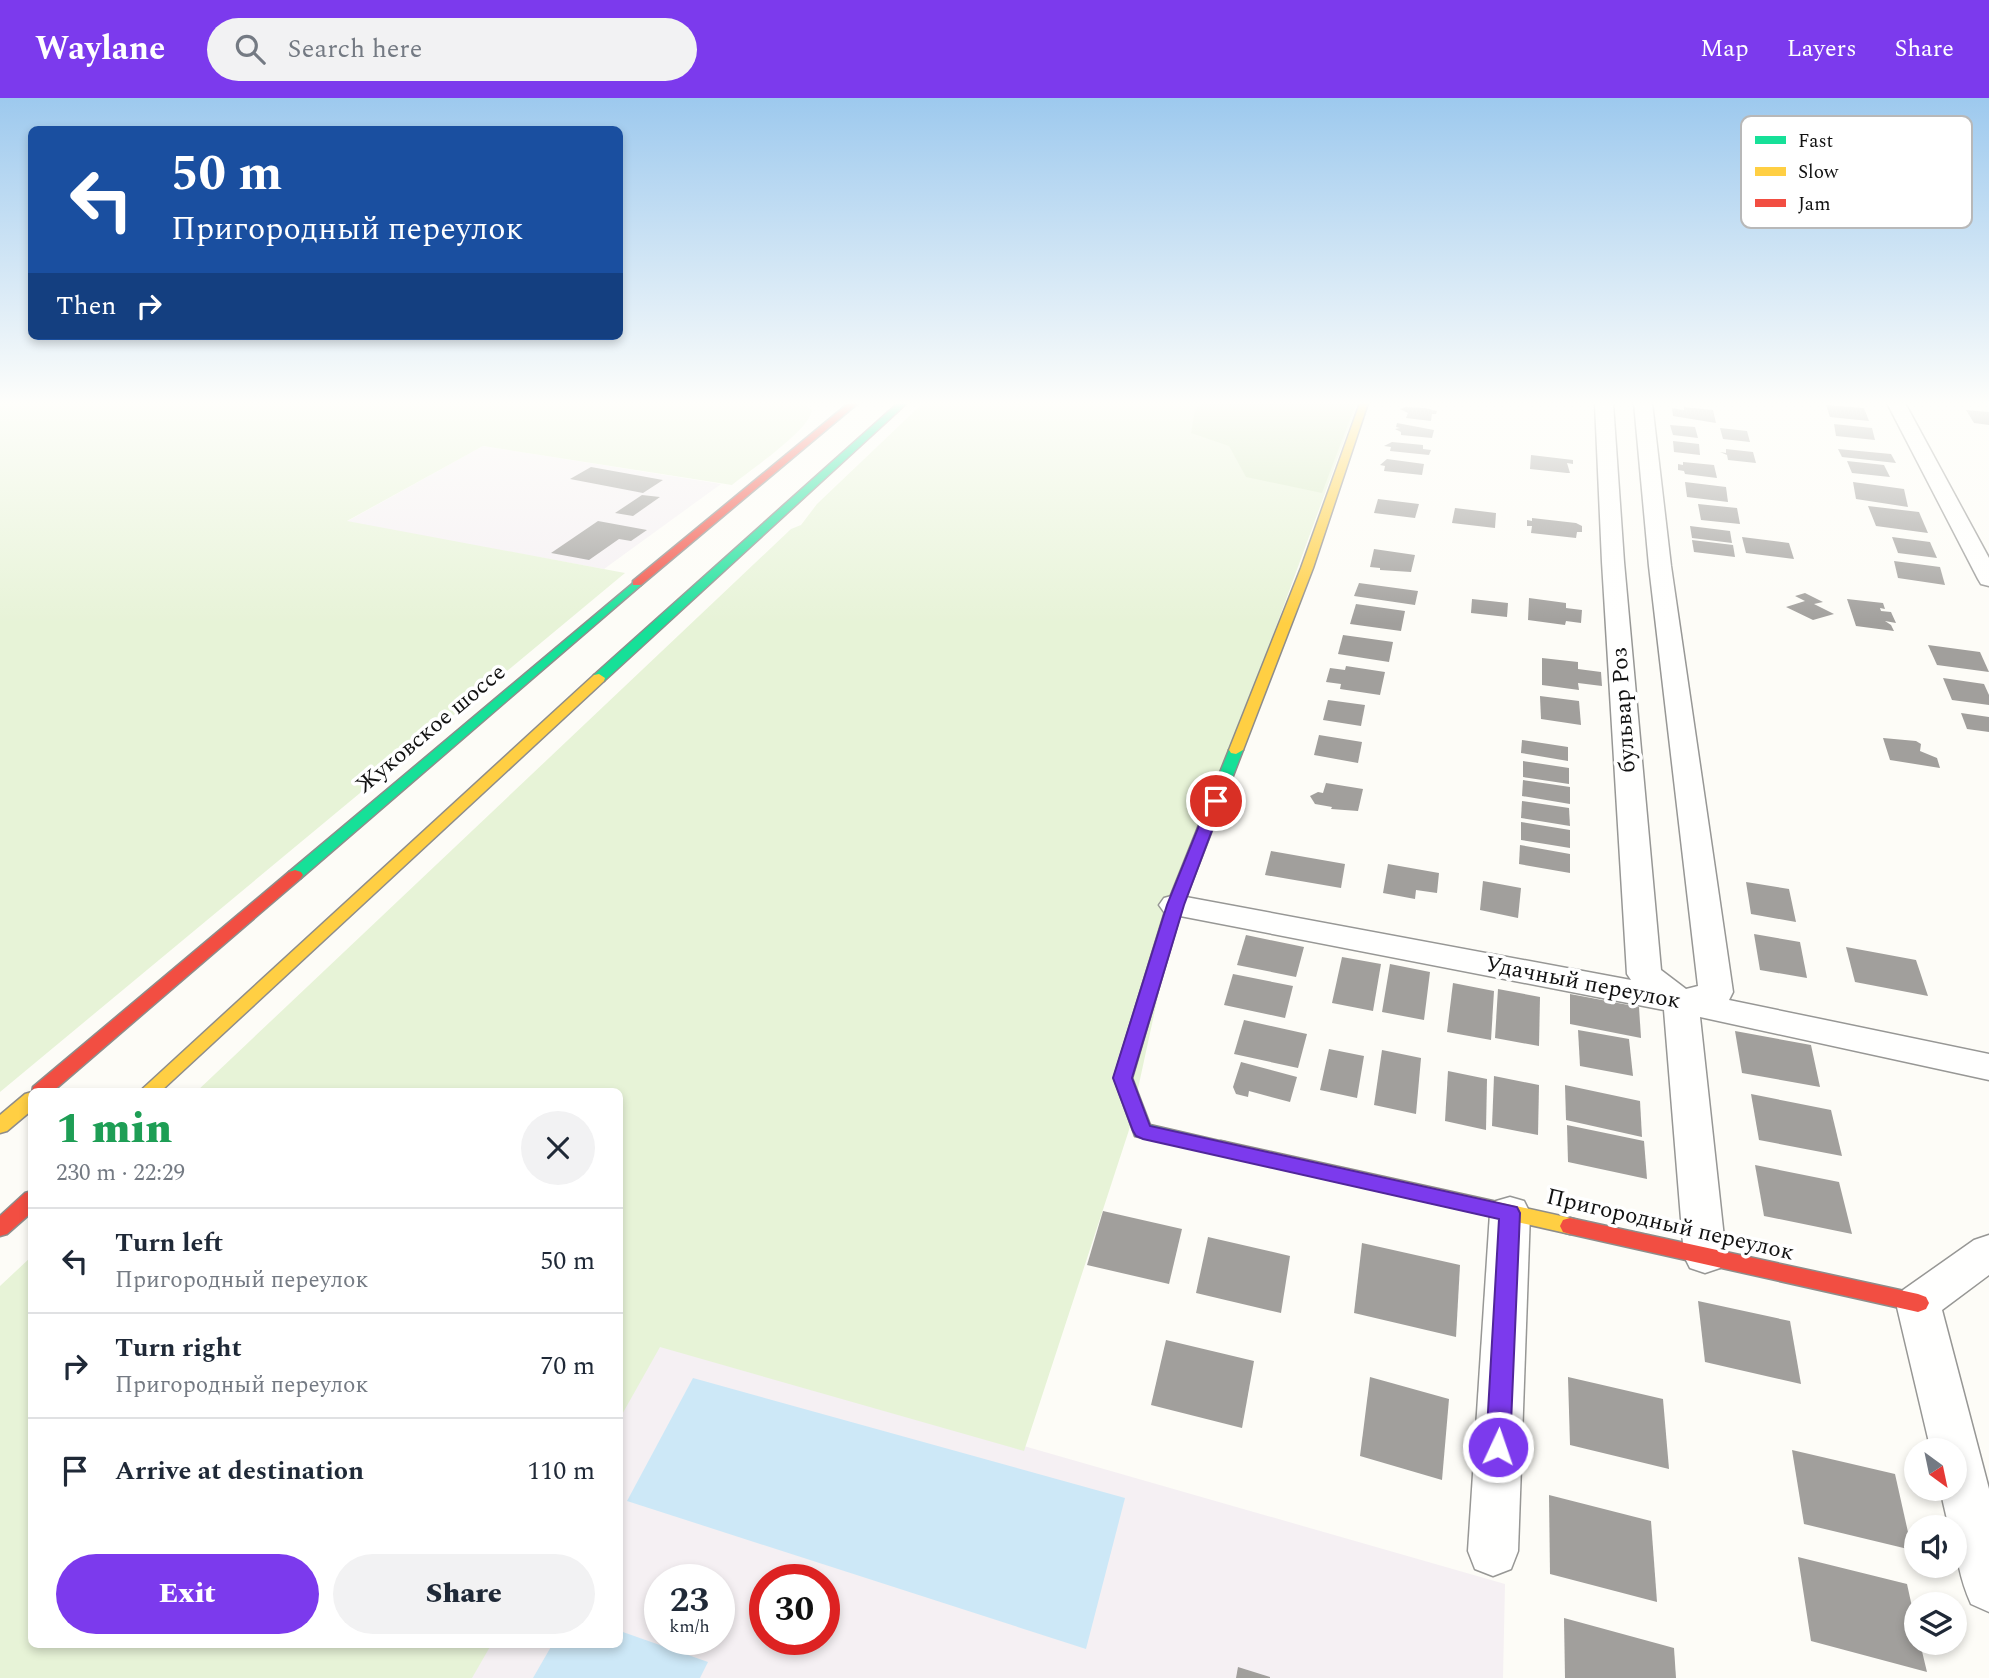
<!DOCTYPE html>
<html lang="en">
<head>
<meta charset="utf-8">
<style>
  :root { --surface:#fff; --page:#f2f2f3; --text:#1f2937; --muted:#747a83; --line:#e0e1e3; --accent:#7c3aed }
  body { margin:0; font-family:Spectral,serif; background:var(--page); color:var(--text); height:100vh; display:flex; flex-direction:column; font-size:26px; white-space:nowrap }
  * { box-sizing:border-box; margin:0 }
  p { font-size:23px; color:var(--muted) }
  .icon { flex:none; width:38px; height:38px; fill:none; stroke:currentColor; stroke-width:2; stroke-linecap:round; stroke-linejoin:round }
  .map { position:relative; flex:1; overflow:hidden }
  .details { position:absolute; left:28px; top:990px; width:595px; height:560px; display:flex; flex-direction:column; background:var(--surface); border-radius:10px; box-shadow:0 4px 10px #0003 }
  .details>* { flex:none }
  .top-card { position:absolute; left:28px; top:28px; width:595px; height:214px; border-radius:10px; box-shadow:0 4px 10px #0003; background:#1a4fa0; color:#fff; overflow:hidden }
  .needle { width:46px; rotate:147deg }
  .tools { position:absolute; left:1904px; top:1340px; display:grid; gap:14px }
  .tools a { display:grid; place-items:center; width:63px; height:63px; border-radius:50%; background:var(--surface); box-shadow:0 4px 10px #0003; font-size:35px }
  .speed { position:absolute; left:644px; top:1466px; display:flex; gap:14px; font-size:35px; font-weight:700; text-align:center }
  .speed>* { display:grid; place-content:center; width:91px; height:91px; border-radius:50%; background:var(--surface); box-shadow:0 4px 10px #0003; line-height:1 }
  .speed small { font-size:18px; font-weight:400 }
  .speed .limit { border:10px solid #d22; background:#fff; color:#111 }
  .pin { position:absolute; display:grid; place-items:center; width:60px; height:60px; color:#fff; margin:-30px; border:4px solid #fff; border-radius:50%; box-shadow:0 2px 7px #0007 }
  .me { position:absolute; width:77px; margin:-38px; rotate:3deg; stroke-linejoin:round; filter:drop-shadow(0 0 5px #0008) }
  .turn { display:flex; align-items:center; gap:24px; height:147px; padding:0 28px; font-size:32px }
  .turn .icon { width:91px; height:91px; stroke-width:2.5 }
  .turn b { display:block; font-size:49px; line-height:60px }
  .then { display:flex; align-items:center; height:66px; padding:0 28px; background:#0003; gap:14px; font-size:26px }
  .round { display:grid; place-items:center; flex:none; width:74px; height:74px; border-radius:37px; background:var(--page) }
  .head { display:flex; align-items:center; justify-content:space-between; height:119px; padding:0 28px }
  h1 { font-size:42px; font-weight:800; line-height:52px; color:#1e9e55 }
  .button { display:flex; gap:14px; margin-top:auto; padding:14px 28px }
  .button a { flex:1; height:80px; border-radius:42px; background:var(--accent); color:#fff; font-size:28px; font-weight:800; line-height:80px; text-align:center }
  .button a+a { background:var(--page); color:var(--text) }
  ul { padding:0; list-style:none }
  li { display:flex; align-items:center; gap:21px; height:105px; padding:0 28px; border-top:2px solid var(--line) }
  li div { flex:1 }
  li b { display:block; font-size:26px }
  li em { font-style:normal }
  header { display:flex; align-items:center; gap:42px; box-sizing:border-box; height:98px; padding:0 35px; background:var(--accent); color:#fff }
  header strong { font-size:33px }
  nav { display:flex; gap:38px; margin-inline-start:auto; font-size:24px }
  .search { width:490px; height:63px; background:var(--page); display:flex; align-items:center; gap:18px; box-sizing:border-box; padding:0 24px; border-radius:38px; color:var(--muted); font-size:26px }
  .map>svg:first-child { display:block }
</style>
</head>
<body>
<header>
<strong>Waylane</strong>
<div class="search"><svg class="icon" aria-label="search" viewBox="0 0 24 24"><circle cx="10" cy="10" r="6"/><path d="M15 15l6 6"/></svg>Search here</div>
<nav><a>Map</a><a>Layers</a><a>Share</a></nav>
</header>
<div class="map">
<svg width="1989" height="1580" viewBox="0 0 1989 1580">
  <rect width="100%" height="100%" fill="#fdfcf7"/>
  <g fill="#f5f0f3" fill-rule="evenodd">
    <path d="M483 348 721 386 604 471 346 424Z"/>
    <path d="M658 1243 1505 1486 1503 1580H463L482 1547H620V1309ZM660 1482H719V1542H660ZM765 1482H824V1542H765Z"/>
  </g>
  <g fill="#e7f3d7">
    <path d="M0 305H803L812 312C809 333 750 372 732 387L483 348 347 423 625 475 0 994Z"/>
    <path d="M923 305H1358L1183 783 1129 1032 1024 1353 660 1249 620 1320V994H196L791 431 801 427 817 406Z"/>
    <path d="M31 1159 32 1547H491L472 1580H0V1188Z"/>
  </g>
  <path fill="#d8eac5" d="M1202 305H1356L1322 395 1246 379 1229 348 1191 335 1195 312Z"/>
  <g fill="#cde8f7">
    <path d="M693 1280 1125 1400 1086 1551 627 1403Z"/>
    <path d="M620 1533 708 1564 700 1580H533L552 1547H620Z"/>
  </g>
  <g fill="#a19f9c">
    <path d="M1826 307 1864 310 1869 323 1830 319Z"/>
    <path d="M1406 309 1425 310 1437 313 1436 316H1432L1431 323 1406 320 1408 315 1400 311Z"/>
    <path d="M1684 309 1713 312 1716 325 1673 318 1672 310 1684 312Z"/>
    <path d="M1966 312 1989 314V327L1974 325Z"/>
    <path d="M1397 325 1434 332 1432 340 1401 337V334L1395 331 1400 330 1396 329Z"/>
    <path d="M1834 326 1872 330 1875 342 1836 338Z"/>
    <path d="M1670 327 1695 329 1698 340 1673 337Z"/>
    <path d="M1720 330 1747 333 1750 344 1723 341Z"/>
    <path d="M1673 343 1699 346 1700 357 1674 354Z"/>
    <path d="M1392 344 1423 347V351L1431 352 1429 357 1390 353 1391 349 1384 348Z"/>
    <path d="M1726 351 1753 354 1756 365 1728 362 1727 357 1720 354 1726 355Z"/>
    <path d="M1838 351 1891 356 1896 365 1842 359Z"/>
    <path d="M1531 357 1573 362V366L1567 365 1570 375H1567L1530 371Z"/>
    <path d="M1387 361 1424 366 1422 377 1384 373 1385 368 1380 367Z"/>
    <path d="M1847 363 1884 367 1890 379 1852 375Z"/>
    <path d="M1683 364 1714 367 1717 380 1685 376 1684 373 1678 372V366L1683 367Z"/>
    <path d="M591 369 663 382 643 395 570 381Z"/>
    <path d="M1685 384 1726 389 1728 404 1687 399Z"/>
    <path d="M1853 384 1904 391 1908 409 1856 401Z"/>
    <path d="M642 397 660 399 633 418 615 415Z"/>
    <path d="M1378 401 1419 406 1415 420 1374 415Z"/>
    <path d="M1698 406 1737 410 1740 426 1701 422Z"/>
    <path d="M1868 408 1919 414 1928 435 1876 428Z"/>
    <path d="M1455 410 1496 415 1495 430 1452 425Z"/>
    <path d="M1532 420 1576 425 1582 428V434H1577L1576 440 1531 435 1532 428H1527V422L1532 423Z"/>
    <path d="M598 423 647 432 631 443 619 441 589 462 551 455Z"/>
    <path d="M1690 428 1730 433 1732 445 1692 440Z"/>
    <path d="M1742 439 1789 445 1794 461 1746 455Z"/>
    <path d="M1892 439 1930 444 1937 460 1898 455Z"/>
    <path d="M1692 442 1733 447 1735 459 1694 454Z"/>
    <path d="M1374 451 1415 457 1411 474 1380 472V470L1370 469Z"/>
    <path d="M1894 463 1940 469 1945 487 1898 480Z"/>
    <path d="M1359 485 1418 493 1415 507 1354 498Z"/>
    <path d="M1805 495 1823 504 1814 506 1834 516 1813 522 1786 509 1805 503 1795 498Z"/>
    <path d="M1529 500 1566 505V510L1582 512 1581 525 1566 523 1565 527 1528 522Z"/>
    <path d="M1472 501 1508 505 1507 519 1471 515Z"/>
    <path d="M1847 501 1883 505 1885 511 1880 510 1881 513 1891 514 1896 525 1885 523 1891 527 1894 533 1856 528Z"/>
    <path d="M1356 506 1405 513 1401 533 1350 526Z"/>
    <path d="M1343 537 1393 544 1389 564 1338 556Z"/>
    <path d="M1928 547 1980 554 1989 574 1937 567Z"/>
    <path d="M1542 560 1578 564V571L1601 574 1602 588 1578 585 1579 592 1542 587Z"/>
    <path d="M1346 568 1385 574 1380 597 1340 591 1341 586 1326 584 1330 570 1345 572Z"/>
    <path d="M1943 580 1984 586 1989 597V607L1952 602Z"/>
    <path d="M1540 598 1579 603 1581 627 1541 621Z"/>
    <path d="M1328 602 1365 607 1361 628 1323 622Z"/>
    <path d="M1961 615 1989 619V634L1967 631Z"/>
    <path d="M1319 637 1362 644 1358 665 1314 657Z"/>
    <path d="M1883 640 1916 643 1921 646 1920 653 1937 660 1940 670 1890 662Z"/>
    <path d="M1522 642 1568 649V663L1521 655Z"/>
    <path d="M1523 663 1569 670V686L1523 679Z"/>
    <path d="M1523 682 1570 689V706L1522 698Z"/>
    <path d="M1326 685 1363 691 1358 713 1331 711 1332 709 1315 706 1310 698 1318 694 1323 695Z"/>
    <path d="M1522 703 1569 710 1570 728 1521 720Z"/>
    <path d="M1521 724 1570 732V750L1521 742Z"/>
    <path d="M1520 747 1570 756V775L1519 766Z"/>
    <path d="M1271 753 1345 766 1341 790 1265 777Z"/>
    <path d="M1388 766 1439 775 1437 795 1416 792 1415 801 1383 795Z"/>
    <path d="M1483 783 1521 790 1518 820 1480 812Z"/>
    <path d="M1746 784 1789 791 1796 824 1751 816Z"/>
    <path d="M1754 836 1800 844 1807 880 1760 872Z"/>
    <path d="M1246 837 1304 849 1296 879 1237 867Z"/>
    <path d="M1846 849 1916 862 1928 898 1855 884Z"/>
    <path d="M1342 859 1381 866 1373 913 1332 905Z"/>
    <path d="M1390 866 1430 874 1424 922 1382 914Z"/>
    <path d="M1233 876 1293 888 1285 920 1224 907Z"/>
    <path d="M1453 885 1494 893 1491 942 1447 934Z"/>
    <path d="M1498 891 1540 899 1539 948 1495 940Z"/>
    <path d="M1570 896 1639 909 1641 940 1570 926Z"/>
    <path d="M1244 922 1307 936 1298 970 1234 956Z"/>
    <path d="M1578 932 1629 941 1633 978 1580 968Z"/>
    <path d="M1735 933 1811 947 1820 989 1742 975Z"/>
    <path d="M1329 951 1364 958 1357 1000 1320 992Z"/>
    <path d="M1382 952 1421 960 1416 1016 1374 1007Z"/>
    <path d="M1241 964 1297 979 1290 1004 1249 993 1248 999 1236 996 1233 989Z"/>
    <path d="M1448 973 1487 981 1486 1032 1445 1023Z"/>
    <path d="M1494 978 1539 987 1538 1037 1492 1028Z"/>
    <path d="M1565 987 1640 1003 1642 1039 1566 1022Z"/>
    <path d="M1751 996 1831 1012 1842 1058 1759 1042Z"/>
    <path d="M1567 1027 1644 1043 1647 1081 1568 1064Z"/>
    <path d="M1755 1067 1839 1084 1852 1136 1764 1118Z"/>
    <path d="M1103 1113 1182 1131 1169 1186 1087 1167Z"/>
    <path d="M1208 1139 1290 1158 1281 1215 1196 1195Z"/>
    <path d="M1362 1145 1460 1167 1456 1239 1354 1215Z"/>
    <path d="M1698 1203 1790 1223 1801 1286 1705 1264Z"/>
    <path d="M1166 1242 1254 1263 1242 1330 1151 1307Z"/>
    <path d="M1370 1279 1449 1301 1442 1382 1360 1358Z"/>
    <path d="M1568 1279 1663 1301 1669 1371 1570 1347Z"/>
    <path d="M1792 1352 1895 1376 1912 1452 1804 1426Z"/>
    <path d="M1549 1397 1651 1423 1657 1504 1550 1476Z"/>
    <path d="M1798 1459 1907 1486 1916 1527V1545H1920L1927 1574 1811 1543Z"/>
    <path d="M1564 1520 1674 1550 1676 1580H1565Z"/>
    <path d="M1238 1569 1270 1579V1580H1236Z"/>
  </g>
  <g fill="none" stroke-linecap="round" stroke-linejoin="round">
    <g stroke="#979795" stroke-width="3">
      <g id="street">
        <path d="M1595 305H1613L1624 464 1661 872 1686 891 1698 888 1649 468 1634 305H1652L1671 468 1733 894 1729 902 1989 956V982L1700 919 1726 1158 1720 1170 1705 1175 1690 1170 1684 1158 1664 912 1175 817 1164 814 1159 807 1164 800 1175 797 1631 882 1627 876 1602 464Z"/>
        <path d="M1887 305H1905L1989 460V488L1981 486 1978 481Z"/>
        <path d="M1510 1099 1524 1103 1530 1115 1518 1453 1511 1471 1493 1478 1475 1471 1468 1453 1490 1115 1496 1103Z"/>
        <path d="M1989 1137V1177L1942 1212 1989 1391V1514L1971 1506C1960 1481 1955 1457 1955 1430H1949L1940 1391H1955V1353H1931L1896 1205 1903 1192 1974 1142Z"/>
      </g>
    </g>
    <g stroke="#8e8d8b" stroke-width="3">
      <g id="fast">
        <path d="M898 305H907L604 583H594V577Z"/>
        <path d="M637 482 643 485 641 487 301 780H289L287 777 289 774Z"/>
        <path d="M1236 648 1243 652 1183 807 1132 980 1150 1027 1228 1045 1231 1050 1228 1055 1221 1057 1135 1038 1114 980 1167 807 1229 652Z"/>
      </g>
    </g>
    <g stroke="#8e8d8b" stroke-width="3">
      <g id="slow">
        <path d="M1360 305H1368L1313 470 1243 652 1236 656 1231 655 1229 652 1301 470Z"/>
        <path d="M599 576 605 580 604 583 160 994H139L594 577Z"/>
        <path d="M32 994V1012L7 1033 0 1035V1017L25 996Z"/>
        <path d="M1221 1043 1570 1120 1577 1122 1580 1128 1577 1134 1570 1136 1221 1057 1214 1055 1211 1050 1214 1045Z"/>
      </g>
    </g>
    <g stroke="#8e8d8b" stroke-width="3">
      <g id="jam">
        <path d="M849 305H858L641 487H633V483Z"/>
        <path d="M295 772 301 774 303 777 301 780 52 994 32 995 33 989 289 774Z"/>
        <path d="M32 1093V1114L7 1136 0 1138V1118L25 1095Z"/>
        <path d="M1570 1120 1918 1196 1926 1199 1929 1205 1926 1211 1918 1214 1570 1136 1563 1134 1560 1128 1563 1122Z"/>
      </g>
    </g>
    <use href="#street" fill="#fffffe" fill-rule="evenodd"/>
    <use href="#fast" fill="#16e098" fill-rule="evenodd"/>
    <use href="#slow" fill="#ffcf43" fill-rule="evenodd"/>
    <use href="#jam" fill="#f24e42" fill-rule="evenodd"/>
  </g>
  <linearGradient id="sky" x2="0" y2="1"><stop stop-color="#9dc9ee"/><stop offset="0.58" stop-color="#fefefb"/><stop offset="1" stop-color="#fefefb" stop-opacity="0"/></linearGradient>
  <rect width="1989" height="526" fill="url(#sky)"/>
  <path fill="#7c3aed" stroke="#51269a" stroke-width="2" d="M1216 699 1223 703 1184 807 1132 980 1150 1028 1517 1109 1520 1115 1510 1349 1506 1357 1498 1360 1490 1357 1486 1349 1499 1121 1143 1041 1136 1038 1133 1033 1113 980 1167 807 1209 703Z"/>
  <g text-anchor="middle" dominant-baseline="central" stroke-width="7" stroke-linejoin="round" paint-order="stroke">
    <g font-size="23" fill="#111" stroke="#fff">
      <text transform="translate(1624 612) rotate(-94)">бульвар Роз</text>
      <text transform="translate(431 631) rotate(-40)">Жуковское шоссе</text>
      <text transform="translate(1583 885) rotate(11)">Удачный переулок</text>
      <text transform="translate(1670 1127) rotate(13)">Пригородный переулок</text>
    </g>
  </g>
  <rect x="1741" y="18" width="231" height="112" rx="10" fill="#fff" stroke="#b8b8b8" stroke-width="2"/>
  <rect x="1755" y="38" width="31" height="8" fill="#16e098"/>
  <rect x="1755" y="69" width="31" height="9" fill="#ffcf43"/>
  <rect x="1755" y="101" width="31" height="8" fill="#f24e42"/>
  <g font-size="19" fill="#111">
    <text x="1798" y="49">Fast</text>
    <text x="1798" y="80">Slow</text>
    <text x="1798" y="112">Jam</text>
  </g>
</svg>
<div class="tools">
<a><svg class="needle" viewBox="-14 -14 28 28"><path d="M0-13l5 13h-10z" fill="#e53935"/><path d="M0 13l5-13h-10z" fill="#747a83"/></svg></a>
<a><svg class="icon" aria-label="sound" viewBox="0 0 24 24"><path d="M4 9h4l5-4v14l-5-4H4zM17 9q2 3 0 6"/></svg></a>
<a><svg class="icon" aria-label="layers" viewBox="0 0 24 24"><path d="M12 4l9 5-9 5-9-5zM3 14l9 5 9-5"/></svg></a>
</div>
<div class="speed"><div>23<small>km/h</small></div><div class="limit">30</div></div>
<div class="pin" style="left:1216px;top:703px;background:#d93025"><svg class="icon" aria-label="arrive" viewBox="0 0 24 24"><path d="M6 21V4h12l-3 4 3 4H6"/></svg></div>
<svg class="me" style="left:1498px;top:1349px" viewBox="-20 -20 40 40"><circle r="17" fill="#7c3aed" stroke="#fff" stroke-width="3"/><path d="M0-11L8 9 0 5-8 9z" fill="#fff"/></svg>
<div class="top-card">
<div class="turn"><svg class="icon" aria-label="left" viewBox="0 0 24 24"><path d="M17 20v-9H6M10 6l-5 5 5 5"/></svg><div><b>50 m</b>Пригородный переулок</div></div>
<div class="then">Then<svg class="icon" aria-label="right" viewBox="0 0 24 24"><path d="M7 20v-9h11M14 6l5 5-5 5"/></svg></div>
</div>
<section class="details">
<div class="head"><div><h1>1 min</h1><p>230 m · 22:29</p></div><a class="round"><svg class="icon" aria-label="close" viewBox="0 0 24 24"><path d="M6 6l12 12M18 6L6 18"/></svg></a></div>
<ul>
<li><svg class="icon" aria-label="left" viewBox="0 0 24 24"><path d="M17 20v-9H6M10 6l-5 5 5 5"/></svg><div><b>Turn left</b><p>Пригородный переулок</p></div><em>50 m</em></li>
<li><svg class="icon" aria-label="right" viewBox="0 0 24 24"><path d="M7 20v-9h11M14 6l5 5-5 5"/></svg><div><b>Turn right</b><p>Пригородный переулок</p></div><em>70 m</em></li>
<li><svg class="icon" aria-label="arrive" viewBox="0 0 24 24"><path d="M6 21V4h12l-3 4 3 4H6"/></svg><div><b>Arrive at destination</b></div><em>110 m</em></li>
</ul>
<div class="button"><a>Exit</a><a>Share</a></div>
</section>
</div>
</body>
</html>
